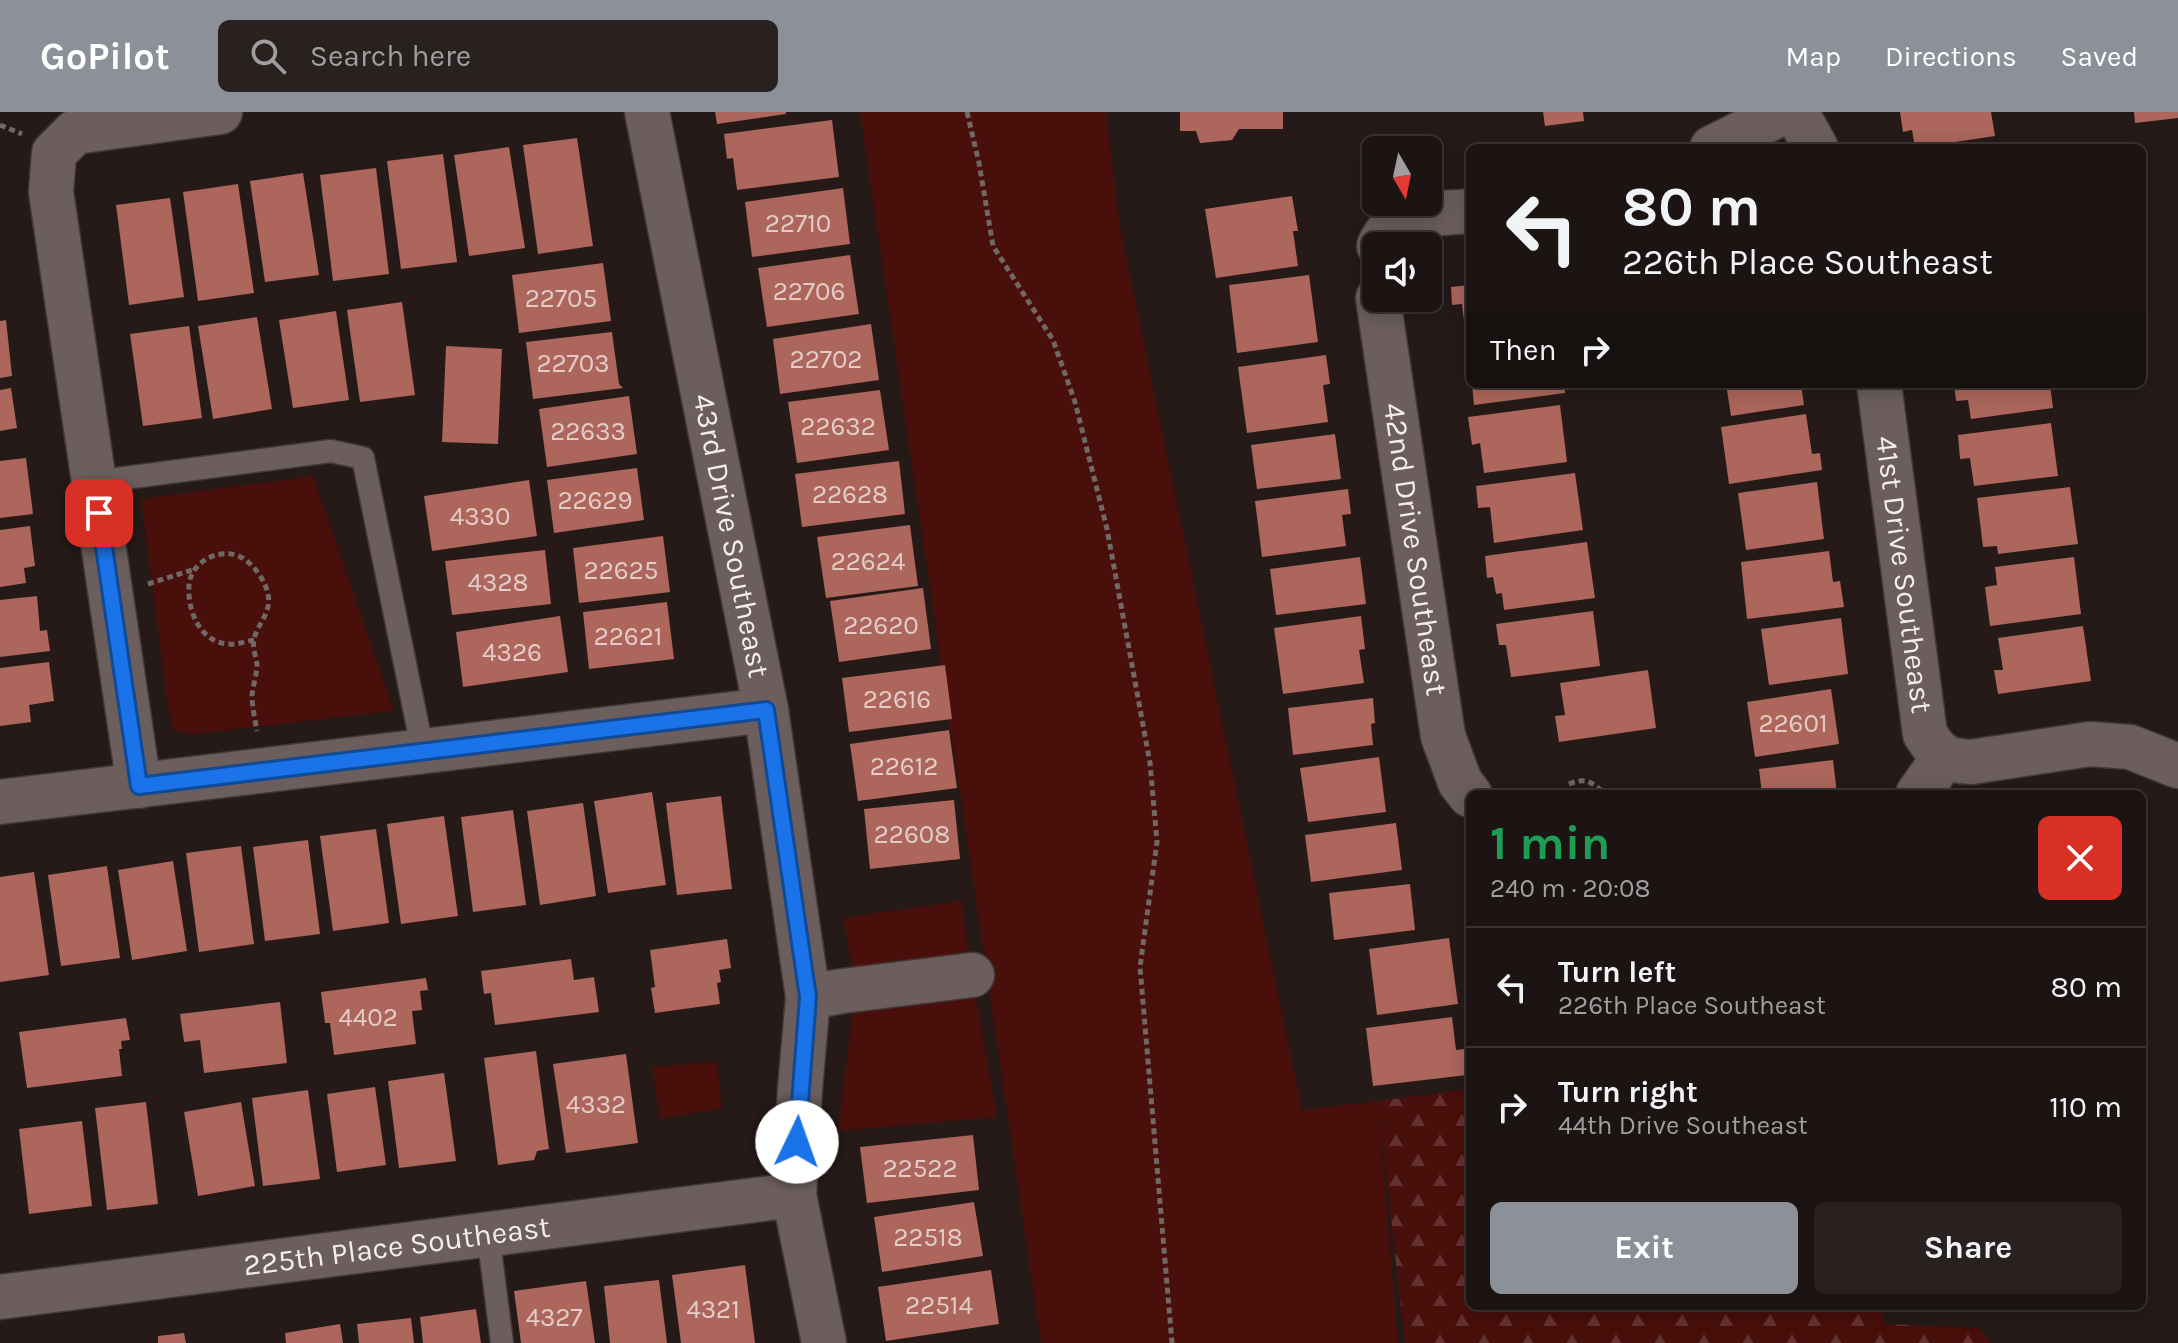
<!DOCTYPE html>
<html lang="en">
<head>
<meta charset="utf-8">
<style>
  :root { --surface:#1c1412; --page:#292120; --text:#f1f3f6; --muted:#a09e9f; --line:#3a3332; --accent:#8c9099 }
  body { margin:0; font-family:Karla,sans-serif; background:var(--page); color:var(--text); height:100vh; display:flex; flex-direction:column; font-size:30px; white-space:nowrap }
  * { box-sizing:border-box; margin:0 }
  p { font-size:26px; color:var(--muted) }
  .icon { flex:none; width:44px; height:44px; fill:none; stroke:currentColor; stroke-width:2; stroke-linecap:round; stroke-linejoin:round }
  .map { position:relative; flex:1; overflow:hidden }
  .side { position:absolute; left:1466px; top:678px; width:680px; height:520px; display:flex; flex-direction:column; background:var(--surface); border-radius:12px; box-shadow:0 4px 20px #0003,0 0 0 2px var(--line) }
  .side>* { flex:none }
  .banner { position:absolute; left:1466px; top:32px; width:680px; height:244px; border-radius:12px; box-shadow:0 4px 20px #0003,0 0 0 2px var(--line); background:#1c1412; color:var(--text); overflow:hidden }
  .needle { width:52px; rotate:171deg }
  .fabs { position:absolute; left:1362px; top:24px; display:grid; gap:16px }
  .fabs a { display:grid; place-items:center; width:80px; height:80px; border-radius:12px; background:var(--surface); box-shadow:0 4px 20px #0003,0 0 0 2px var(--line); font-size:40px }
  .pin { position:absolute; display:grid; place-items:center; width:68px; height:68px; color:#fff; margin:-34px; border-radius:16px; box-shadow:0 4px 12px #0006 }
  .me { position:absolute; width:88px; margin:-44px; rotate:3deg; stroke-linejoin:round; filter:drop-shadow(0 0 6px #0008) }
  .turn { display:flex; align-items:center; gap:28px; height:168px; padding:0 24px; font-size:36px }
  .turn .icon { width:104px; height:104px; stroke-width:2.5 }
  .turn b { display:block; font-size:56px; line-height:68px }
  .then { display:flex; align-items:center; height:76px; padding:0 24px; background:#0003; gap:16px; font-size:30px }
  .round { display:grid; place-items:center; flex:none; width:84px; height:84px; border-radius:12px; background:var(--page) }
  .overview { display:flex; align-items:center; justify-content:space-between; height:136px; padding:0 24px }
  h1 { font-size:48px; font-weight:700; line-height:60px; color:#1e9e55 }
  .cta { display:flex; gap:16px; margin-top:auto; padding:16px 24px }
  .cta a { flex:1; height:92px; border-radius:12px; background:var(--accent); color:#fff; font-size:32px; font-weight:700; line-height:92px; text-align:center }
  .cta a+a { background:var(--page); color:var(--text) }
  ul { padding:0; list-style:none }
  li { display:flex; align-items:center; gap:24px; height:120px; padding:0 24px; border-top:2px solid var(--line) }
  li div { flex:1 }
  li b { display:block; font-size:30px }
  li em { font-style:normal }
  header { display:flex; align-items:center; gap:48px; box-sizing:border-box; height:112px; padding:0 40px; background:var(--accent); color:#fff }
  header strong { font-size:38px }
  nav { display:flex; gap:44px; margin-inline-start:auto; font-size:28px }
  .search { width:560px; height:72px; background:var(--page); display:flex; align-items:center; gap:20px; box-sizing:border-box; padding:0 28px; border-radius:12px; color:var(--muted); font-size:30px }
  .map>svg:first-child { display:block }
</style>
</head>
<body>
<header>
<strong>GoPilot</strong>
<div class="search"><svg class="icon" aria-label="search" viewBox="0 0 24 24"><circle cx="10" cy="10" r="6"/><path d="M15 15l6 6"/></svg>Search here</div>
<nav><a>Map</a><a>Directions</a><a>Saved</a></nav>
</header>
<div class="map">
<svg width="2178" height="1231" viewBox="0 0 2178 1231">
  <defs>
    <pattern id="forest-firs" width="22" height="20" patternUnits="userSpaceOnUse" patternTransform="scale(2)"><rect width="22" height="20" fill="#490f0a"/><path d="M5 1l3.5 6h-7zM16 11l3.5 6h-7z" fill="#64322e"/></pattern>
  </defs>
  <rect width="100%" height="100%" fill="#251a18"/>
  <g fill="#490f0a">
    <path d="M860 0H1106L1120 115 1302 998 1378 989 1398 1231H1041Z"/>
    <path d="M313 364 394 599 191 622 173 618 168 596 141 387Z"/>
    <path d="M961 789 969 843 853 861 843 806Z"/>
    <path d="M975 880 997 1005 838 1019 853 898Z"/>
    <path d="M717 950 722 997 660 1006 652 955Z"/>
  </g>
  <path fill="url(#forest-firs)" d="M1470 977V1194H1880L1884 1212 1979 1216 1991 1231H1405L1378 989Z"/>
  <g fill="#ac665b">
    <path d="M715 0H786V2L717 12Z"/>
    <path d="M1180 0H1283V17H1239L1232 28 1200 31 1196 19H1180Z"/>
    <path d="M1543 0H1583L1584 9 1545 14Z"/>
    <path d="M1900 0H1991L1995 24 1915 36 1912 18 1903 20Z"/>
    <path d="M2134 0H2178V6L2135 11Z"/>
    <path d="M832 8 839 65 737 78 733 46 727 47 724 22Z"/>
    <path d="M577 26 593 134 538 142 523 33Z"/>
    <path d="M509 35 525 136 469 144 454 43Z"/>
    <path d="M443 42 457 150 401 157 387 49Z"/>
    <path d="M376 56 389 162 333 169 320 63Z"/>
    <path d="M303 61 319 163 265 170 250 69Z"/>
    <path d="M238 72 254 181 198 189 183 80Z"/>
    <path d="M843 76 850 132 752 145 745 90Z"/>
    <path d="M1292 84 1298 119H1293L1298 154 1216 166 1205 97Z"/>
    <path d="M170 86 184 185 129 193 116 93Z"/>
    <path d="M850 143 859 202 767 215 758 156Z"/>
    <path d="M603 151 611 209 519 221 512 163Z"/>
    <path d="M1309 163 1318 230 1237 241 1229 173Z"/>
    <path d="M1470 173V224H1466L1462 192 1452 193 1451 175Z"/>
    <path d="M402 190 415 283 360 290 347 198Z"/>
    <path d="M336 199 349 288 293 296 279 208Z"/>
    <path d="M257 205 272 297 213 307 198 214Z"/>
    <path d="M6 208 12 264 0 266V209Z"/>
    <path d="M871 212 879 268 780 282 773 227Z"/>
    <path d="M189 214 202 306 143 314 130 222Z"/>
    <path d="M612 220 619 272 623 276 533 287 526 230Z"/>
    <path d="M446 234 502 237 498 332 442 330Z"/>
    <path d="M1326 243 1330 272 1323 273 1328 310 1247 321 1238 255Z"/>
    <path d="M1472 272H1564L1565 281 1474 293Z"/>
    <path d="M1726 272H1801L1804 293 1731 304Z"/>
    <path d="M1954 272H2050L2053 296 1971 307 1968 288 1956 289Z"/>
    <path d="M11 276 17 316 0 319V278Z"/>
    <path d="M880 278 889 338 797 351 788 290Z"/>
    <path d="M629 284 637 342 547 355 539 297Z"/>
    <path d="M1560 293 1567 350 1484 361 1480 331 1472 333 1468 305Z"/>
    <path d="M1806 302 1812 342 1820 341 1822 358 1729 372 1721 315Z"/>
    <path d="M2051 311 2058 364 1974 374 1970 346 1960 347 1958 323Z"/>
    <path d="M1335 322 1341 367 1257 377 1251 333Z"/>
    <path d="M26 346 33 402 0 406V349Z"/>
    <path d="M899 349 905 402 802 415 795 362Z"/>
    <path d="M637 356 644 408 554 421 547 368Z"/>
    <path d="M1575 361 1583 418 1494 431 1490 395 1478 396 1476 374Z"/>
    <path d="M529 368 537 424 432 439 424 384Z"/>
    <path d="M1817 370 1824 427 1746 438 1738 381Z"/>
    <path d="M2070 375 2078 432 1998 442 1997 434 1983 435 1977 386Z"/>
    <path d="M1348 377 1351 402 1342 403 1346 434 1262 445 1255 389Z"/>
    <path d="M910 413 918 474 826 486 817 425Z"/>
    <path d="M30 414 35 454 24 456 26 471 0 475V418Z"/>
    <path d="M663 424 670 480 579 491 573 436Z"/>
    <path d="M1587 430 1595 486 1504 498 1502 481 1496 482 1493 465 1487 466 1485 444Z"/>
    <path d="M545 438 551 492 452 503 445 449Z"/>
    <path d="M1829 439 1833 470 1840 469 1844 495 1747 507 1741 450Z"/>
    <path d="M1360 445 1366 492 1276 503 1270 457Z"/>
    <path d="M2074 445 2081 502 1990 514 1985 475 1997 473 1995 455Z"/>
    <path d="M923 476 931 537 839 550 830 489Z"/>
    <path d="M37 484 40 519 47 518 50 539 0 545V488Z"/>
    <path d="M667 490 674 547 589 557 583 500Z"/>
    <path d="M1593 499 1600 554 1511 565 1506 533H1499L1496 512Z"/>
    <path d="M560 504 568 560 463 575 456 520Z"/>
    <path d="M1361 504 1365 537 1359 538 1364 571 1283 582 1274 516Z"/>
    <path d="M1841 506 1848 562 1769 573 1761 517Z"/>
    <path d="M2083 514 2091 569 1998 582 1994 558H2003L1998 526Z"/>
    <path d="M49 550 54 589 29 593 31 610 0 614V556Z"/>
    <path d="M945 553 952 607 849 620 842 566Z"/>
    <path d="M1648 558 1656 616 1559 630 1555 604 1565 603 1560 571Z"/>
    <path d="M1831 577 1839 632 1755 645 1747 590Z"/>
    <path d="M1373 586 1375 611 1371 612 1373 633 1293 643 1288 596Z"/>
    <path d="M949 618 957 676 858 689 850 632Z"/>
    <path d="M1379 645 1386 700 1308 710 1300 656Z"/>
    <path d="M1833 648 1837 682H1762L1759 657Z"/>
    <path d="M652 680 666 773 608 781 594 689Z"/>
    <path d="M721 684 732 777 677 783 666 691Z"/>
    <path d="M954 688 960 747 870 757 864 697Z"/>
    <path d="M583 691 596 784 540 793 527 699Z"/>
    <path d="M513 698 526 793 473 800 461 705Z"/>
    <path d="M444 704 458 804 401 812 387 712Z"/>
    <path d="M1396 711 1402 758 1311 770 1305 723Z"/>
    <path d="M376 717 389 811 333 819 320 724Z"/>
    <path d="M308 728 320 822 265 829 253 735Z"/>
    <path d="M241 734 254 832 199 840 186 741Z"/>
    <path d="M173 749 187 839 132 848 118 758Z"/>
    <path d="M107 754 120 846 61 854 48 763Z"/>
    <path d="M34 760 49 863 0 870V765Z"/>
    <path d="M1410 772 1415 818 1334 828 1329 781Z"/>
    <path d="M1449 826 1458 892 1377 903 1369 837Z"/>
    <path d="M727 827 731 856 719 858 721 870 717 871 720 892 655 901 651 876 655 875 650 838Z"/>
    <path d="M571 847 574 868 594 865 599 900 495 913 491 881 484 882 481 859Z"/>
    <path d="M426 866 428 878 420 879 422 898 412 899 416 932 334 943 330 911H325L321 880Z"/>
    <path d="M280 890 287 951 204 961 200 928 184 930 180 902Z"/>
    <path d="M1452 905 1456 938 1464 937 1467 963 1373 974 1366 916Z"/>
    <path d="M126 906 130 928 121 929 122 937H119L122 964 27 976 19 920Z"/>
    <path d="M536 939 549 1037 537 1039 534 1048 498 1053 484 946Z"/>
    <path d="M626 942 638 1031 566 1041 553 952Z"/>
    <path d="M444 961 456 1049 399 1056 388 969Z"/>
    <path d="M375 975 386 1053 337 1060 327 982Z"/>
    <path d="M308 978 320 1067 263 1074 252 986Z"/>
    <path d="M146 990 158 1092 107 1098 95 996Z"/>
    <path d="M241 990 255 1074 198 1084 184 1000Z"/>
    <path d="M82 1009 92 1094 29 1102 19 1017Z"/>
    <path d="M973 1023 979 1078 867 1091 860 1035Z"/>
    <path d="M974 1090 983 1144 882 1160 874 1105Z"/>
    <path d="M745 1153 755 1231H681L672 1163Z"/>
    <path d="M991 1158 999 1212 886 1229 878 1175Z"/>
    <path d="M659 1168 667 1231H610L604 1174Z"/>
    <path d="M586 1169 595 1231H521L514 1179Z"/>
    <path d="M476 1197 481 1231H423L420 1205Z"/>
    <path d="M411 1206 414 1231H359L357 1212Z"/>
    <path d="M340 1212 343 1231H286L285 1221Z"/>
    <path d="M184 1221 186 1231H158V1224Z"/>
  </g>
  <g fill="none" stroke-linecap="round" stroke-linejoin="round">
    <g stroke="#403837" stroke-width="25">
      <g id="service">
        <path d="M94 370 331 339 363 346 423 640"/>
        <path d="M488 1122 502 1231"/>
      </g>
    </g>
    <g stroke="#403837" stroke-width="47">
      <g id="minor">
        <path id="s1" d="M647 0 766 598 808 885 800 977 794 1083 824 1231"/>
        <path d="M1796 0 1816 36"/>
        <path d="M1712 36 1784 0"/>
        <path d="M1379 134C1394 97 1437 103 1470 99"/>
        <path id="s2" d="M1378 186 1443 624 1460 670 1470 683"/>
        <path id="s3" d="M1879 272 1925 622C1938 643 1946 649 1971 650L2090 632 2130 635 2178 654"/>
        <path d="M139 674 51 80 54 41 75 20 220 0"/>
        <path d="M1918 682 1944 645"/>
        <path d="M0 690 766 598"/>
        <path d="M808 885 843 879 972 863"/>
        <path id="s4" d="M0 1185 794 1083"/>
      </g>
    </g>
    <g stroke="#716765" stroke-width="5" stroke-dasharray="6 4" stroke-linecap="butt">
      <path d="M967 0 979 51 993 134 1053 228 1075 290 1107 417 1150 651 1157 730 1140 855 1172 1231"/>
      <path d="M0 13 22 22"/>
      <path d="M148 472 192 458"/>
      <path d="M254 528C246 529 237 533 229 532 200 531 187 498 189 473 191 448 224 433 244 447 256 455 265 469 268 482 272 502 256 513 254 528 252 535 256 545 257 552 257 563 253 573 252 583 252 594 255 608 257 619"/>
      <path d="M1569 672C1586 665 1592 670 1605 682"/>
    </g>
    <use href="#service" stroke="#6b5e5c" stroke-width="22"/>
    <use href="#minor" stroke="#6b5e5c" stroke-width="44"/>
  </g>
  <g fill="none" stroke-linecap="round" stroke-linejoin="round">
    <g stroke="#114b97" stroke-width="20">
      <path id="route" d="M99 401 139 674 766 598 808 885 797 1030"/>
    </g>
    <use href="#route" stroke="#1a73e8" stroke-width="14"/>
  </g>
  <g text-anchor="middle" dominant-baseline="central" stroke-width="8" stroke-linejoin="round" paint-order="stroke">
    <g font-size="26" fill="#e3cbc8">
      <text x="798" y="111">22710</text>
      <text x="809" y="179">22706</text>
      <text x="561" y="186">22705</text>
      <text x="826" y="247">22702</text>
      <text x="573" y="251">22703</text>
      <text x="838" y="314">22632</text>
      <text x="588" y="319">22633</text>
      <text x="850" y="382">22628</text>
      <text x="595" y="388">22629</text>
      <text x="480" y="404">4330</text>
      <text x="868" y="449">22624</text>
      <text x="621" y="458">22625</text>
      <text x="498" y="470">4328</text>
      <text x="881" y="513">22620</text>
      <text x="628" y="524">22621</text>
      <text x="512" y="540">4326</text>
      <text x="897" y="587">22616</text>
      <text x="1793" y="611">22601</text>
      <text x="904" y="654">22612</text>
      <text x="912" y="722">22608</text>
      <text x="368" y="905">4402</text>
      <text x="596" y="992">4332</text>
      <text x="920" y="1056">22522</text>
      <text x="928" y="1125">22518</text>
      <text x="939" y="1193">22514</text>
      <text x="713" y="1197">4321</text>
      <text x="554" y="1205">4327</text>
    </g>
    <g font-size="30" fill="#f5edec" stroke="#1b110f">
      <text stroke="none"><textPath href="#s1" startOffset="432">43rd Drive Southeast</textPath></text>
      <text stroke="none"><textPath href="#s2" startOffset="254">42nd Drive Southeast</textPath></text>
      <text stroke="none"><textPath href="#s3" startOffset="192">41st Drive Southeast</textPath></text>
      <text stroke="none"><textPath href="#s4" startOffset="400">225th Place Southeast</textPath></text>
    </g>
  </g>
</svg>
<div class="fabs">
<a><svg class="needle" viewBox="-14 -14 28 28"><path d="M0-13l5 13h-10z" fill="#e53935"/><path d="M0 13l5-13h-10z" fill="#a09e9f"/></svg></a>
<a><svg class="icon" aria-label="sound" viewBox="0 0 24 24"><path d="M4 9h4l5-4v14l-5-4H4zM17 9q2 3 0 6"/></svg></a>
</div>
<div class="pin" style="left:99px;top:401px;background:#d93025"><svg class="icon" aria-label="arrive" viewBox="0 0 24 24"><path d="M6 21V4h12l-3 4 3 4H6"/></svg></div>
<svg class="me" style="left:797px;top:1030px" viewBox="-20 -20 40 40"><circle r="19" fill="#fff"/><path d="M0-13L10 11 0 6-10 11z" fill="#1a73e8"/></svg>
<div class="banner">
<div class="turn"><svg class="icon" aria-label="left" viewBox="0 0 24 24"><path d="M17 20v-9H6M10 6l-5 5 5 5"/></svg><div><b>80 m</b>226th Place Southeast</div></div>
<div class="then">Then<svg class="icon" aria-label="right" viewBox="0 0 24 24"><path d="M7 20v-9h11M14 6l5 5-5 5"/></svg></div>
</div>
<section class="side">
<div class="overview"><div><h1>1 min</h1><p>240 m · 20:08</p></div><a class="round" style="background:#d93025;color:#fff"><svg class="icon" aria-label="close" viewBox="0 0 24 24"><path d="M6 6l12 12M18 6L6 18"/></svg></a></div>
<ul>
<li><svg class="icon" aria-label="left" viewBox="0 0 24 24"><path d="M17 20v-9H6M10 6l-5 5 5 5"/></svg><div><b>Turn left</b><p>226th Place Southeast</p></div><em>80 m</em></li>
<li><svg class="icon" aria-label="right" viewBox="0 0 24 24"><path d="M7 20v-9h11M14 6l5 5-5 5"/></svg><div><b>Turn right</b><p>44th Drive Southeast</p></div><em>110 m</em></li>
</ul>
<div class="cta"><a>Exit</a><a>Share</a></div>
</section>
</div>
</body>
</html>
